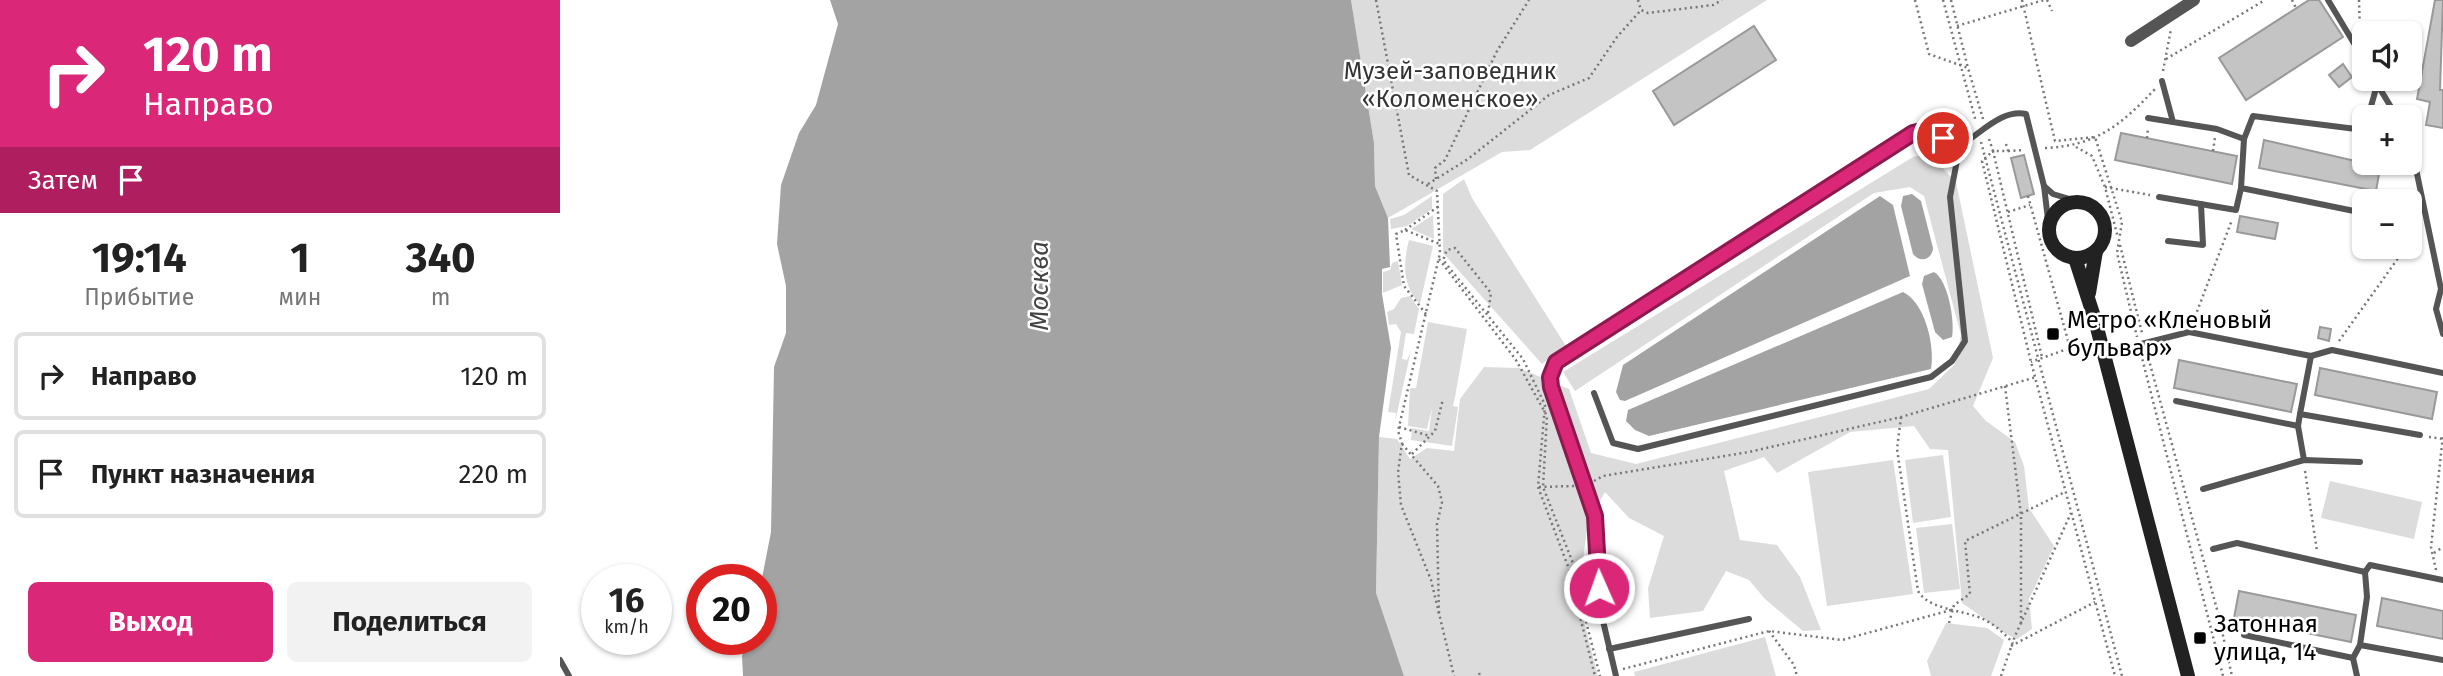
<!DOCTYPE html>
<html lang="ru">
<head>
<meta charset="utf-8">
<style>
  :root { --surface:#fff; --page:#f2f2f2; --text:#222; --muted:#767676; --line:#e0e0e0; --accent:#db2777 }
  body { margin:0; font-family:"Fira Sans",sans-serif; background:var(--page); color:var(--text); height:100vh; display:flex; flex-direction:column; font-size:26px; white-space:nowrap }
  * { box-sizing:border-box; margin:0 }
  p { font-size:23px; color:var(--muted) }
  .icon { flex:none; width:38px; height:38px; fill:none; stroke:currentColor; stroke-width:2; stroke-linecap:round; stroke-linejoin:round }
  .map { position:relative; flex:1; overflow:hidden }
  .drawer { display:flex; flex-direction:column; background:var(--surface); width:560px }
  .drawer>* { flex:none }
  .banner { background:#db2777; color:#fff; overflow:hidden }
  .fabs { position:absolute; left:1792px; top:21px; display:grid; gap:14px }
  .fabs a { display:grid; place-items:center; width:70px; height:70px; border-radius:10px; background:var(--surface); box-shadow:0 2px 5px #0004; font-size:35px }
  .speed { position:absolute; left:21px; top:564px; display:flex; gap:14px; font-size:35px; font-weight:700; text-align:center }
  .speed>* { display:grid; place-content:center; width:91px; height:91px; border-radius:50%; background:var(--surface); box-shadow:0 2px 5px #0004; line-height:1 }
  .speed small { font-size:18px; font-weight:400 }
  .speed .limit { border:10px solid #d22; background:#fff; color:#111 }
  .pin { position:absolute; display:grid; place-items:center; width:60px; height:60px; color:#fff; margin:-30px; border:4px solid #fff; border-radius:50%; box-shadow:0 2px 7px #0007 }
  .me { position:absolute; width:77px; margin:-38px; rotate:358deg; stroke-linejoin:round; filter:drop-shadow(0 0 5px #0008) }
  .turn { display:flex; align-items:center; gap:24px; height:147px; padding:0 28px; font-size:32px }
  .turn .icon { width:91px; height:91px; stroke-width:2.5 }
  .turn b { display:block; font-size:49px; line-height:60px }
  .then { display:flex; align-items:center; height:66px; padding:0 28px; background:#0003; gap:14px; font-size:26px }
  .eta { display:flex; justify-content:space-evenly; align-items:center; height:119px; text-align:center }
  .eta b { font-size:42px; font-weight:700; line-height:49px }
  .button { display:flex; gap:14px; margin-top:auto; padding:14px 28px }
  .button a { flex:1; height:80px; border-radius:10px; background:var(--accent); color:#fff; font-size:28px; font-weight:700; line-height:80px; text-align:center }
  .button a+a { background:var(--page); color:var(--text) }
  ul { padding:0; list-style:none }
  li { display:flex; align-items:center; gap:21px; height:88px; margin:0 14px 10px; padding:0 14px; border:4px solid var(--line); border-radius:10px }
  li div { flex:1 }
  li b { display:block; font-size:26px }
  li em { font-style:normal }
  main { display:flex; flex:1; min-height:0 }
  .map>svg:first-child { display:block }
</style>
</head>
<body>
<main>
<section class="drawer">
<div class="banner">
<div class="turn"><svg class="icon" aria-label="right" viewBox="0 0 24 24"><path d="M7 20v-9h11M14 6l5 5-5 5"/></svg><div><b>120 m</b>Направо</div></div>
<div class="then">Затем<svg class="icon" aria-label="arrive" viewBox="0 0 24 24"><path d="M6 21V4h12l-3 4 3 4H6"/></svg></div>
</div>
<div class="eta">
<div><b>19:14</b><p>Прибытие</p></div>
<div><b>1</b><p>мин</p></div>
<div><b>340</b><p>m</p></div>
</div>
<ul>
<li><svg class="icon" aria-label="right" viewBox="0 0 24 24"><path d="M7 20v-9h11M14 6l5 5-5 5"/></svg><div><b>Направо</b></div><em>120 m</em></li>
<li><svg class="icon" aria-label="arrive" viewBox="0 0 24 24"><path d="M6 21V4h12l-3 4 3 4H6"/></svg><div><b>Пункт назначения</b></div><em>220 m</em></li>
</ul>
<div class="button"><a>Выход</a><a>Поделиться</a></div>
</section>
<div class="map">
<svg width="1883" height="676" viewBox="0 0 1883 676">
  <rect width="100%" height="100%" fill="#fff"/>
  <g fill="#dcdcdc">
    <path d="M791 0H1207L970 150 942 152 828 218 815 186 814 143Z"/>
    <path d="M1369 154 1396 182 1433 358 1413 406 1426 421 1455 442 1464 466 1469 508 1494 546 1469 599 1472 629 1457 639C1437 631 1421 615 1402 603L1388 450 1370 449 1354 426 1290 432 1217 473 1204 457 1164 471 1180 540 1217 545 1240 577 1261 630 1243 631 1205 599 1189 580 1166 571 1143 611 1090 618 1088 588 1104 536 1069 518 1045 492 1028 522 1018 598 1038 676H844L816 594 819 437 837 439 850 459 867 448 894 451 900 399 924 367 959 368 1009 389 1031 453 1076 464 1369 389 1395 364 1401 335 1364 196 1350 187 1314 193 1015 391 1003 372 1353 157Z"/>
    <path d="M904 179 912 198 1006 346 982 364 883 253V194Z"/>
    <path d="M872 196V209L847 226 831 229 830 219 844 215Z"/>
    <path d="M873 215 874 239 851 229Z"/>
    <path d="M849 240 873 246 860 304C842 287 843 262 849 240Z"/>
    <path d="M838 261 842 285 823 293V272L830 270 832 263Z"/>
    <path d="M850 296 859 309 854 334 846 333 842 359 847 360 851 351 835 422 836 413 828 412 841 332 836 324 829 325 827 312 834 309 841 298Z"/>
    <path d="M868 322 907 329 895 397 893 406 898 407 892 446 851 440 852 428 869 431 872 408 867 429 848 426 850 388H856Z"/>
    <path d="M1383 455 1391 517 1353 523 1345 460Z"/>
    <path d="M1333 460 1353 594 1267 606 1248 472Z"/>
    <path d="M1770 481 1862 502 1854 539 1761 518Z"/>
    <path d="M1392 524 1400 589 1364 593 1356 528Z"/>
    <path d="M1386 623 1427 628 1444 640 1431 676H1371L1367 661Z"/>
    <path d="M1205 637 1216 676H1075L1074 672Z"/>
  </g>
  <g fill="#a3a3a3">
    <path d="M270 0H791L814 143 815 186 828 218 830 267 822 269V294L831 348 819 437 816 593 844 676H183L182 656 188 639H201V583L211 532 214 367 226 333V286L217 244 221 185 239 133 256 105 278 24Z"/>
    <path d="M1352 194 1361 201 1373 248C1372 260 1360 263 1353 254L1341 206 1343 196Z"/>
    <path d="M1320 196 1333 205 1350 276 1065 401 1060 400 1056 392 1063 365Z"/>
    <path d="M1374 272C1388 280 1395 321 1392 337L1383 340 1375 332 1362 284 1364 276Z"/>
    <path d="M1343 292C1365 303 1375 345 1371 369L1089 436 1075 430 1066 421 1068 410Z"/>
  </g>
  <g fill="#c4c4c4" stroke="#999" stroke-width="2">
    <path d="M1749 0H1759L1783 37 1686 100 1659 58Z"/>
    <path d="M1875 0H1883L1880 90H1883V128L1866 125 1870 102 1857 99Z"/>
    <path d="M1194 26 1216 60 1114 125 1093 91Z"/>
    <path d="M1783 64 1792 77 1779 87 1769 75Z"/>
    <path d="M1561 133 1677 156 1672 184 1555 160Z"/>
    <path d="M1704 140 1804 163H1821L1816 191 1699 168Z"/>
    <path d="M1464 155 1474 194 1461 198 1451 158Z"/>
    <path d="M1680 216 1718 223 1715 239 1677 232Z"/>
    <path d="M1760 327 1771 329 1769 341 1758 338Z"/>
    <path d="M1619 360 1737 384 1731 412 1614 388Z"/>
    <path d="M1760 368 1877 392 1872 419 1755 395Z"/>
    <path d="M1679 591 1796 615 1791 642 1674 618Z"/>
    <path d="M1822 598 1883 611V639L1817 626Z"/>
  </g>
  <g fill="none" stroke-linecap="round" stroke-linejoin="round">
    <g stroke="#777" stroke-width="2.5" stroke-dasharray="2 3.5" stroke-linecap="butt">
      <path d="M816 0 849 175 877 191 880 253 838 431 842 443 838 472 841 505 871 580 894 676"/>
      <path d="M1078 0 1081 10 1088 13 1153 5 1162 0"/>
      <path d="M1355 0 1369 54 1408 68 1423 119"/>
      <path d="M1383 0 1416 122"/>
      <path d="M1391 0 1408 68"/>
      <path d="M1462 0 1495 141 1535 137 1562 222 1557 253 1577 337"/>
      <path d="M1487 0 1492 11"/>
      <path d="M1732 0 1736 8"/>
      <path d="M1799 0 1800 32"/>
      <path d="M1397 26 1484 0"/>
      <path d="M1606 59 1705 0"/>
      <path d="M1603 71 1611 29"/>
      <path d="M1587 138 1588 128"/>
      <path d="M1429 139 1433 151 1422 161 1471 362 1555 676"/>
      <path d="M1421 142 1562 676"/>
      <path d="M1446 144 1448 151H1433L1482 357"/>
      <path d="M1516 147 1532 156 1545 187 1558 238"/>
      <path d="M1485 148C1536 146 1561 125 1595 89"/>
      <path d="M1448 151 1464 150"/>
      <path d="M1653 151 1655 137"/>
      <path d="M876 179 875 168 885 160 937 51 969 0"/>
      <path d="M868 184 908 159 989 95 1029 78 1057 37 1081 10"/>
      <path d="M1545 187 1590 195"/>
      <path d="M1468 196 1510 348 1471 362"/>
      <path d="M1448 212 1470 205"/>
      <path d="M845 230 879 206"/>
      <path d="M1850 242 1859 228"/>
      <path d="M1560 245 1582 333"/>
      <path d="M879 259 956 360 987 416 983 487 1018 576 1015 597 1035 676"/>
      <path d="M928 313 931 293 895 248 887 250 883 260 963 359 985 405 978 487 1020 598 1040 676"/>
      <path d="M866 314 844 286 836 234 845 230 880 244"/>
      <path d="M1633 322 1672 220"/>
      <path d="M1779 341 1846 247"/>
      <path d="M1587 353 1658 613 1672 676"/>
      <path d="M1581 354 1663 676"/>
      <path d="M1445 386 1461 515V624"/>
      <path d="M1341 417 1337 449 1358 591C1369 610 1404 610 1423 619 1435 625 1443 632 1453 643"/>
      <path d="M839 427 870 436"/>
      <path d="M1869 437 1883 439"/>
      <path d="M842 444 878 486 882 502 877 524 879 615"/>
      <path d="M852 454 875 431 883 399"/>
      <path d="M1745 471 1757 551"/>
      <path d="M1034 481 1043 476 1189 452 1341 417 1476 377"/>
      <path d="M979 487 1014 486"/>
      <path d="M1874 553 1883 547"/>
      <path d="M1876 570 1871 547 1883 435"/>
      <path d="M1660 615 1675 630"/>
      <path d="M1389 623 1394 605 1410 594 1405 541 1505 492"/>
      <path d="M1209 631 1234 665 1237 676"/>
      <path d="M1451 646 1535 602"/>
      <path d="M1063 669 1209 631 1282 640 1391 610"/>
      <path d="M919 673 920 676"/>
      <path d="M1441 676 1455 636 1511 513"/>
    </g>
    <g stroke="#555" stroke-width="6">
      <path d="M1768 0 1804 60"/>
      <path d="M1814 79 1837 117"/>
      <path d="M1602 81 1613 122 1657 129 1684 139 1693 116 1804 130"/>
      <path d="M1808 117 1817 85"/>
      <path d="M1588 118 1613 122"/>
      <path d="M1684 139 1681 188 1799 212"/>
      <path d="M1850 140 1881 289 1876 309 1883 334"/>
      <path d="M1400 145C1421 134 1441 109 1466 114L1484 186 1489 228"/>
      <path d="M1484 186 1493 194 1516 201"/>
      <path d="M1599 197 1676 210 1681 188"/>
      <path d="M1608 241 1643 245 1641 204"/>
      <path d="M1545 353 1629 332 1751 356 1772 350 1883 373"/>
      <path d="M1751 356 1740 414 1860 435"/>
      <path d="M1034 393 1053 443 1078 449 1371 377 1392 361 1405 341 1390 197 1400 145 1366 130 1353 133 996 362 990 377 991 387 1035 516 1039 604 1056 676"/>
      <path d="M1616 401 1738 426 1740 414"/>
      <path d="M1738 426 1744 460"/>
      <path d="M1643 489 1744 460 1800 462"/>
      <path d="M1653 549 1677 543 1805 572 1810 565 1883 580"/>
      <path d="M1805 572 1807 597 1800 645 1883 660"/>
      <path d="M1684 635 1793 658 1800 645"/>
      <path d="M1049 649 1189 619"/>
      <path d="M1793 658 1797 676"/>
      <path d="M0 660 9 676"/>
    </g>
    <path stroke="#555" stroke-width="12" d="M1571 41 1634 0"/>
    <g stroke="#222" stroke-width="14">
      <circle cx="1517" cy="230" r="28"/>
      <path d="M1515 258 1535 320 1628 676"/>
      <path d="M1529 293 1536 251"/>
    </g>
  </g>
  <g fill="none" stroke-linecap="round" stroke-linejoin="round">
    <g stroke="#8e194d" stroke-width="18">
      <path id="route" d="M1039 588 1035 516 991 387 990 377 996 362 1353 133 1366 130 1383 138"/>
    </g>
    <use href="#route" stroke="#db2777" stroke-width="12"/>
  </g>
  <g fill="#000" stroke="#fff" stroke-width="2.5">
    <rect x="1486" y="327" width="14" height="14" rx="3.5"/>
    <rect x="1633" y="631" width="14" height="14" rx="3.5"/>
  </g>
  <g text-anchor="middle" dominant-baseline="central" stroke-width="5" stroke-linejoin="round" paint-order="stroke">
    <g font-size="24" fill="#333" stroke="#fff">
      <text x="890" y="71">Музей-заповедник<tspan x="890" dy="28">«Коломенское»</tspan></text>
    </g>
    <g font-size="24" fill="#000" stroke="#fff" text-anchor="start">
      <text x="1507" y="320">Метро «Кленовый<tspan x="1507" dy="28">бульвар»</tspan></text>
      <text x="1654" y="624">Затонная<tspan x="1654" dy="28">улица, 14</tspan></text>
    </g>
    <g font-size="26" font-style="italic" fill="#444" stroke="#fff">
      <text transform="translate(479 286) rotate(-90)">Москва</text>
    </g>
  </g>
</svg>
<div class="fabs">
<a><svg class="icon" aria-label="sound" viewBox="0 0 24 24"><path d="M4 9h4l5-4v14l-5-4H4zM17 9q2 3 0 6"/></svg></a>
<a>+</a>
<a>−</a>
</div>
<div class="speed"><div>16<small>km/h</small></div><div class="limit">20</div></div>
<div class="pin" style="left:1383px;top:138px;background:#d93025"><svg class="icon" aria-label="arrive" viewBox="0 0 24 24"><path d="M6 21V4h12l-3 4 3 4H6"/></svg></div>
<svg class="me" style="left:1039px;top:588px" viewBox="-20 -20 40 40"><circle r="17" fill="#db2777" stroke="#fff" stroke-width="3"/><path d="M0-11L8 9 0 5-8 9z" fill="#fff"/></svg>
</div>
</main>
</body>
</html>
